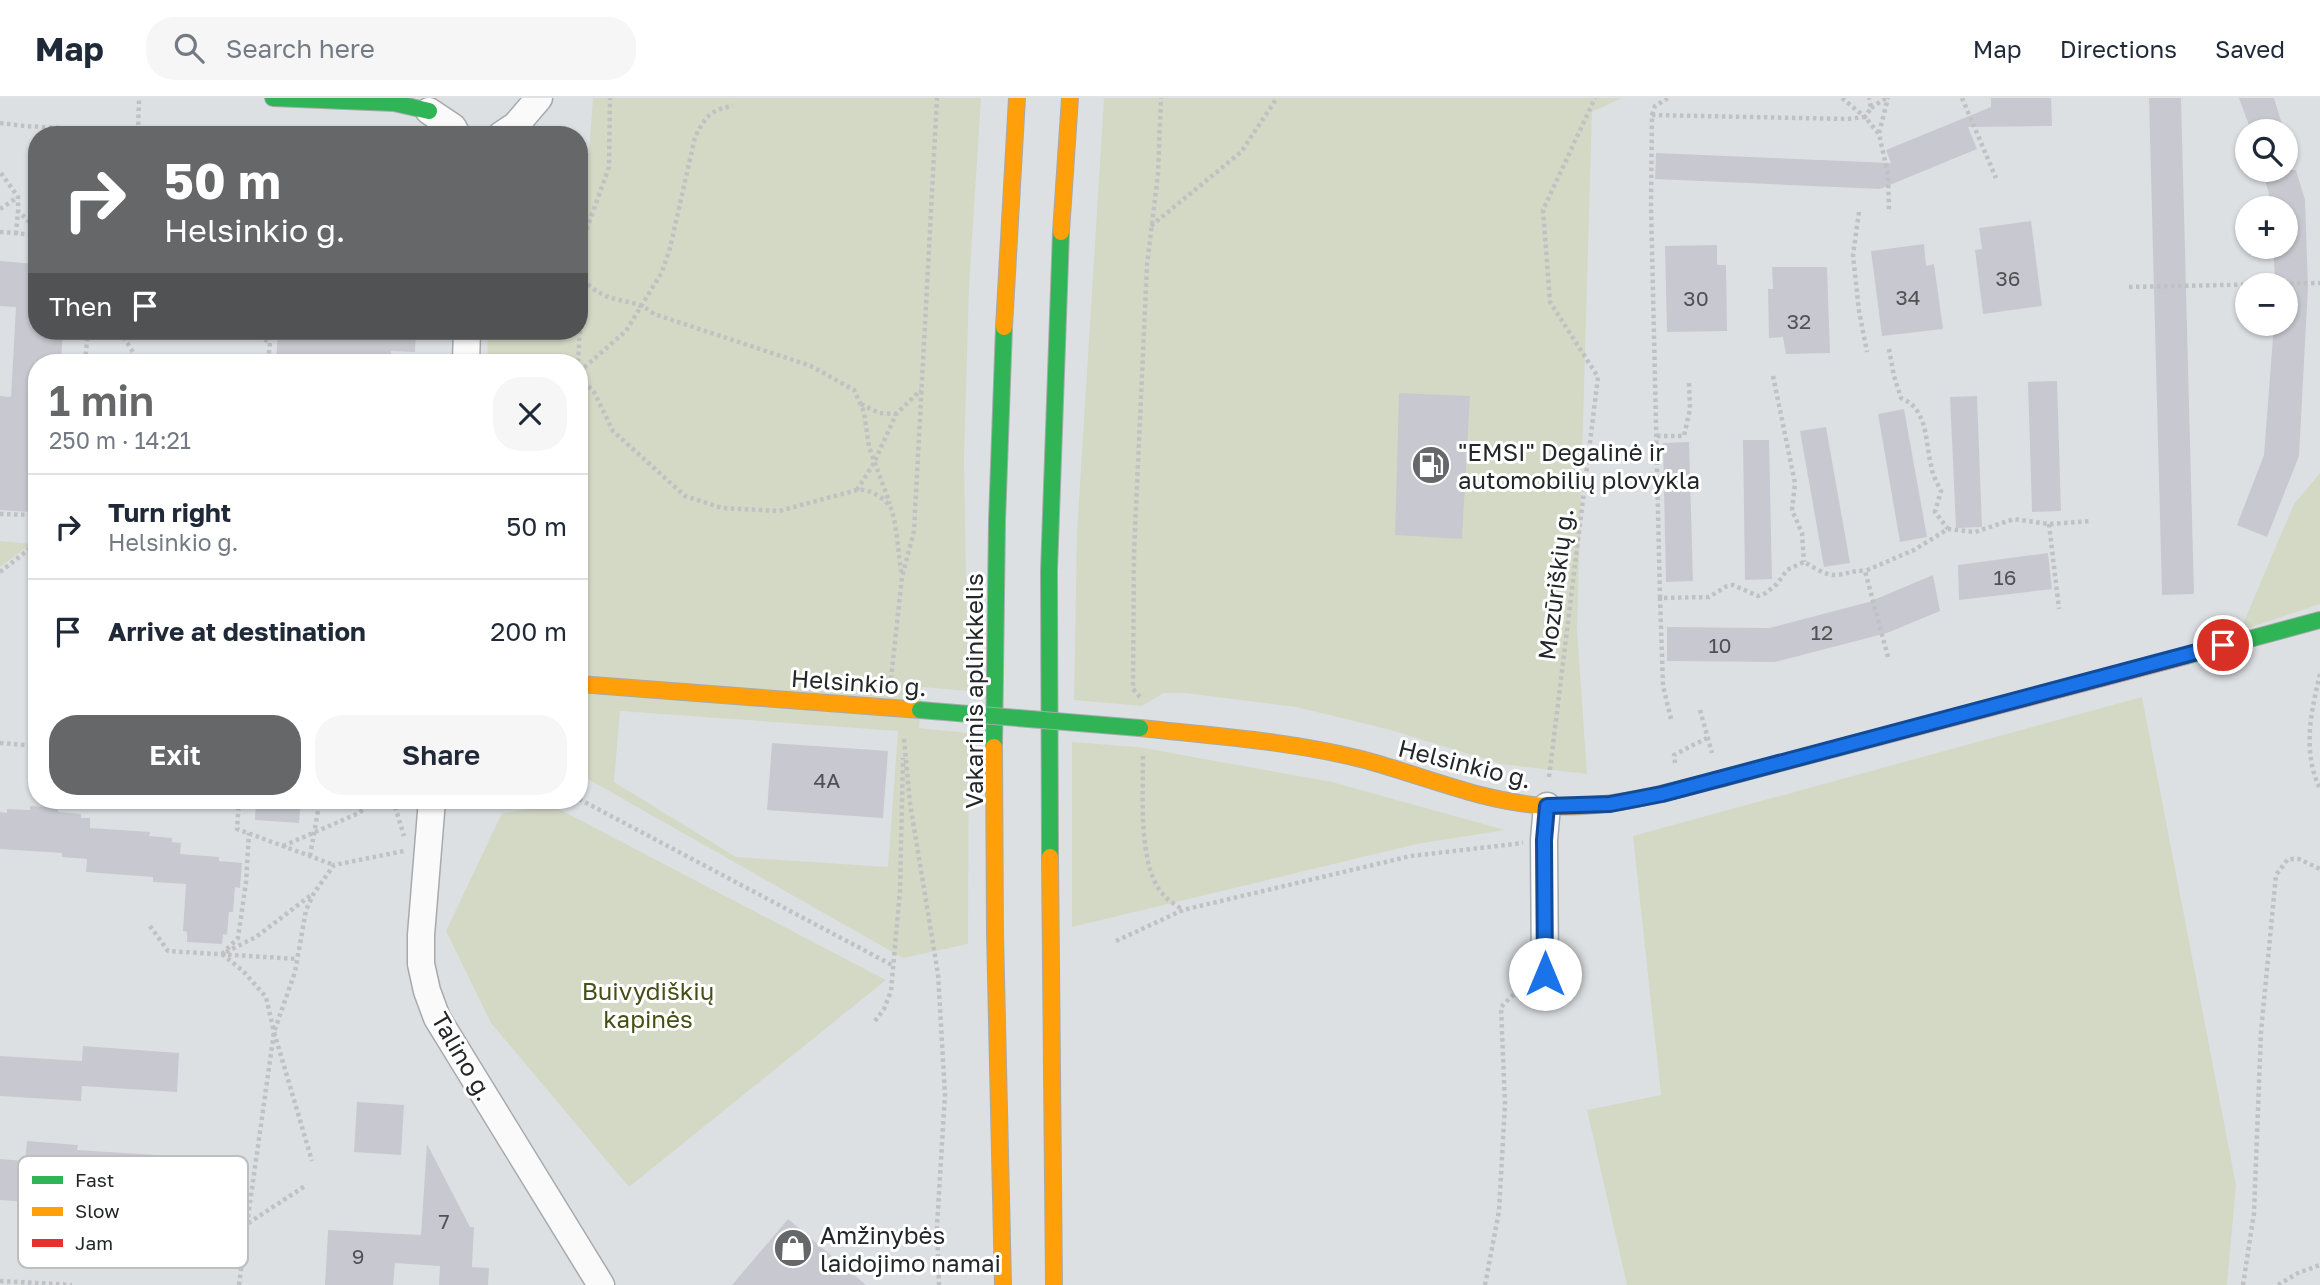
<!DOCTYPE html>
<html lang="en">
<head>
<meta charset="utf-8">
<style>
  :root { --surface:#fff; --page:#f6f6f7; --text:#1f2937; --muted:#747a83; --line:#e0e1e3; --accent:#656769 }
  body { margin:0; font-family:"Golos Text",sans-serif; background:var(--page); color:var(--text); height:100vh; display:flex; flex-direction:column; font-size:26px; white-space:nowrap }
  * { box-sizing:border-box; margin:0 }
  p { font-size:23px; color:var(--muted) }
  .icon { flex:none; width:38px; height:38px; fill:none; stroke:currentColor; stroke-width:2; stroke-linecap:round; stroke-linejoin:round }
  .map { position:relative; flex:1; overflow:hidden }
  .side { position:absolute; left:28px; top:256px; width:560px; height:455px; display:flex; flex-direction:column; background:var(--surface); border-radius:28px; box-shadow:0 2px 5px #0004 }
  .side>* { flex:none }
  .hud { position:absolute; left:28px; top:28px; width:560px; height:214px; border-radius:28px; box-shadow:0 2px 5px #0004; background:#656769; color:#fff; overflow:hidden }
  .controls { position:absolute; left:2235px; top:21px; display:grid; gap:14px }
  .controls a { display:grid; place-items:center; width:63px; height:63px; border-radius:50%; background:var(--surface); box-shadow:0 2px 5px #0004; font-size:35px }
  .pin { position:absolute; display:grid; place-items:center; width:60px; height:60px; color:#fff; margin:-30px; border:4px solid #fff; border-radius:50%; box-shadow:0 2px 7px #0007 }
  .me { position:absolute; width:77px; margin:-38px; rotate:0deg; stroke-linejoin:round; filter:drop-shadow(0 0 5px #0008) }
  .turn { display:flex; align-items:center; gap:24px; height:147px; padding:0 21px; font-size:32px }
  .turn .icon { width:91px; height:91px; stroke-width:2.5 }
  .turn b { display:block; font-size:49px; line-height:60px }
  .then { display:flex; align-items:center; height:66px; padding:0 21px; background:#0003; gap:14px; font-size:26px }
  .round { display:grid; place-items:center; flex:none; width:74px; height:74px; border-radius:28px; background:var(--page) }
  .overview { display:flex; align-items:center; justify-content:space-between; height:119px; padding:0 21px }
  h1 { font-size:42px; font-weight:600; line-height:52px; color:var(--accent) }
  .primary-button { display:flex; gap:14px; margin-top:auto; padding:14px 21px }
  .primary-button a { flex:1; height:80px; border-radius:28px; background:var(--accent); color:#fff; font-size:28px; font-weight:600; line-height:80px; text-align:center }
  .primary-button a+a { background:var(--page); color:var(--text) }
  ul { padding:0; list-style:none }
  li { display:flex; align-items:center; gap:21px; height:105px; padding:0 21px; border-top:2px solid var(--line) }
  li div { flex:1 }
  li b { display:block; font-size:26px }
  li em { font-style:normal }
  header { display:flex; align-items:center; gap:42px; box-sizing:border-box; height:98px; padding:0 35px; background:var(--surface); border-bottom:2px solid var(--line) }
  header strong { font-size:33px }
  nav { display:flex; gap:38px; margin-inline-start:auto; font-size:24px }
  .search { width:490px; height:63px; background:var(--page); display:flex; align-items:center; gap:18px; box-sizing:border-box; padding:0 24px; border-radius:28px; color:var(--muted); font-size:26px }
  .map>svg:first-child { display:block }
</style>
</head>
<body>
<header>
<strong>Map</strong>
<div class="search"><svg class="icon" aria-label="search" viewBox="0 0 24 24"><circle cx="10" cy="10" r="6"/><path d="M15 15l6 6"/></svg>Search here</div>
<nav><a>Map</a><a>Directions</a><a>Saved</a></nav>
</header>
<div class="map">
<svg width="2320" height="1187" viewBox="0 0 2320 1187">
  <rect width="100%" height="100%" fill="#dde0e3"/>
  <g fill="#d4d9c6" fill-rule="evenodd">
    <path d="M593 0H981L969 189 964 361 968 593 922 589 919 630 969 635 968 846 903 860 579 676V264H488L487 233H579V55H589ZM620 613 898 633 888 769 736 759 614 684Z"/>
    <path d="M1104 0H1622L1592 14 1577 532 1587 676 1501 666 1387 631 1296 609 1186 595H1164L1142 608 1074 602 1077 434Z"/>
    <path d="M2320 375V506L2240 533 2294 406Z"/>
    <path d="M0 443 31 446 0 469Z"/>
    <path d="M2142 599 2236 1087 2227 1187H1627L1587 1012 1661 997 1633 738Z"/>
    <path d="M1072 644 1138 649 1332 684 1505 732 1417 746 1072 829Z"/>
    <path d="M553 708 886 882 629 1089 491 925 446 833 502 715Z"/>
  </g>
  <g fill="#c8c9d0">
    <path d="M1991 0H2051L2052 28 1968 29 1977 51 1880 91 1655 81 1656 55 1891 65 1886 52 1991 9Z"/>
    <path d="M2149 0H2181L2194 496 2162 497Z"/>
    <path d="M2239 0H2274L2284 33H2251Z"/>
    <path d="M2262 72H2296L2305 102 2308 189 2299 358 2267 439 2237 427 2264 357 2274 226H2286V180H2275L2273 149H2286V110H2273Z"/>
    <path d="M2031 123 2042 208 1983 216 1975 152 1982 151 1979 130Z"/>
    <path d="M1924 146 1926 168 1934 166 1943 231 1882 238 1871 153Z"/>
    <path d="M1717 147V167H1726L1727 233 1667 234 1665 148Z"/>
    <path d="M0 163 37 166V233L63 234 61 264H37V337L30 414 0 412V298L11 299 16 209 0 208Z"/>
    <path d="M1772 169H1827L1830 255 1786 256 1783 239 1769 240 1768 191H1773Z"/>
    <path d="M278 233H416L415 254 391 253 390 264H276Z"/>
    <path d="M2057 283 2061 413 2032 414 2028 284Z"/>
    <path d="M1399 295 1470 298 1462 441 1395 437Z"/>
    <path d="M1977 298 1982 429 1956 430 1950 299Z"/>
    <path d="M1904 311 1927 439 1900 444 1878 316Z"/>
    <path d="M1826 329 1850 465 1824 469 1800 333Z"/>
    <path d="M1743 342H1769L1772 481 1745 482Z"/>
    <path d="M1689 344 1693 483 1666 484 1663 345Z"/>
    <path d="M2048 455 2052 491 1959 502 1958 467Z"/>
    <path d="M1933 477 1940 513 1887 535 1775 564 1667 563V529L1769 530 1869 504Z"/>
    <path d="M772 645 888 653 883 720 767 712Z"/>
    <path d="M256 702H301L299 725 255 722Z"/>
    <path d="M30 708 58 710V714L81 716V720H90V730L150 734 149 738 172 740V744L181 745 180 756 219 759V763L242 765 240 790 235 789 233 814H229L227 837 223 836 222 846 187 844V834L183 833 186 786 153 784V779L86 774 87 761 62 759V755L0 751V714L7 715V711L30 712Z"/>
    <path d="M83 948 179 955 177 994 82 988 81 1003 0 998V958L82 963Z"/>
    <path d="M357 1004 404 1007 401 1057 354 1054Z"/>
    <path d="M27 1043 78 1047 77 1052 172 1058 169 1097 118 1094 116 1115 73 1112V1107L0 1102V1061L25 1063Z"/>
    <path d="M427 1046 470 1129H474L472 1169 489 1170 488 1187H439L440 1168 395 1165 393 1187H325L328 1132 421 1137Z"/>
    <path d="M788 1121 866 1187H732Z"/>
  </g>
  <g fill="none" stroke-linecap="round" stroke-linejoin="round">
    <g stroke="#a7aaac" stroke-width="29">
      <g id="street">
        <path d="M429 13 453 29 457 37"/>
        <path d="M501 37 516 27 539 0"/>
        <path d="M466 264 467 233"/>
        <path d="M432 702 421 837V866L427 893 437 920 601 1187"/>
        <path d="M1545 876 1544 742 1547 708"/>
      </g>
    </g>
    <g stroke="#a7aaac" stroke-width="18">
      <g id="fast">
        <path d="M273 0 394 5 429 13"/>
        <path d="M2186 558 2320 522"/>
        <path d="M994 649 997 423 1004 229"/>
        <path d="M1050 759 1049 473 1061 134"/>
      </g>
    </g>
    <g stroke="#a7aaac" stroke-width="18">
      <g id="slow">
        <path d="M1061 134 1070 0"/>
        <path d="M1004 229 1017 0"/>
        <path d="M579 586 920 612"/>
        <path d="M1140 630C1214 638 1289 643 1361 661 1422 677 1482 704 1546 708 1607 712 1666 695 1724 680"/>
        <path d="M994 649 995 835 1003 1187"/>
        <path d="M1050 759 1054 1187"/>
      </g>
    </g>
    <g stroke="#a7aaac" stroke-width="18">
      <path id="jam" d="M1724 680 2186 558"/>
    </g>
    <g stroke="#c0c1c2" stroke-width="4.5" stroke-dasharray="3.5 3.5" stroke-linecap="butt">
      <path d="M1842 0 1865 19 1871 10 1869 0"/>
      <path d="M1962 0 1996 80"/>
      <path d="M1871 10 1886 0"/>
      <path d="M1652 17 1655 8 1668 0"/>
      <path d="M0 25 24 28 186 37"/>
      <path d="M138 34 139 0"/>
      <path d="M1879 35 1888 0"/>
      <path d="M257 37 263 33"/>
      <path d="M1 75 18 99V113L37 131"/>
      <path d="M0 111 18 99"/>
      <path d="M1859 114 1853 157 1859 213 1867 254"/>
      <path d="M1151 128 1241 54 1277 0"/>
      <path d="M0 134 37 137"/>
      <path d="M16 136 18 114"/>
      <path d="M583 181C608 210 630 196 654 216L811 268 854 292 864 314 869 349 890 406"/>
      <path d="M2129 189 2320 185"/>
      <path d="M120 233 139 264"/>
      <path d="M258 239 270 244 268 264"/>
      <path d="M1889 251 1894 278 1901 300C1928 311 1925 342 1931 367 1932 376 1937 385 1941 393L1935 414 1948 431"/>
      <path d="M85 264 88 233"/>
      <path d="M578 264 586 133 609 69 610 0"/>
      <path d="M579 274 626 233 662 174 670 150 695 39C706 18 710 12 733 8"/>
      <path d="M579 278 594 294 613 333 685 398 722 410 779 413 857 392C868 390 884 399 890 409 896 418 899 460 901 474"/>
      <path d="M1773 278 1795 385 1792 412 1802 435 1804 464"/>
      <path d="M861 306 879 315 896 316"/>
      <path d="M1657 338H1684L1690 311 1689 283"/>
      <path d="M857 392 874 365 896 316 921 292"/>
      <path d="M0 416 37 417"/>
      <path d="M2049 426 2059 511"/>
      <path d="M0 474 37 445"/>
      <path d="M1660 500 1651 108 1652 17 1847 21 1865 19 1879 36 1888 77 1889 115"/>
      <path d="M1888 559 1865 473 1914 452 1948 431 1975 434 2014 421 2049 426 2092 423"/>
      <path d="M2320 576C2311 614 2302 653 2320 691"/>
      <path d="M891 581 902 479 914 433 937 0"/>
      <path d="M1140 599 1133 591 1134 454 1147 167 1158 76 1161 0"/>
      <path d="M1700 612 1712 655"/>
      <path d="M1671 621 1663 588 1660 500 1709 499 1727 488 1733 487 1758 498 1766 495 1777 486 1787 472 1804 464C1814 469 1825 478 1837 477 1847 476 1854 472 1865 473"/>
      <path d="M904 641 910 705 938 876 945 996 937 1128 939 1187"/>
      <path d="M0 645 37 648"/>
      <path d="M1143 658C1143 693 1138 768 1162 795 1167 802 1176 807 1183 812"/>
      <path d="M1675 665 1674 657 1707 640"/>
      <path d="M1549 679 1598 279 1550 204 1543 112 1595 0"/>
      <path d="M579 701 892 867"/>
      <path d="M239 702 237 731 334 767"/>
      <path d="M393 702 404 738"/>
      <path d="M283 748 359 715 374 702"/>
      <path d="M310 758 320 702"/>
      <path d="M150 828 168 853 297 861"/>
      <path d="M1116 843 1183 812 1411 758 1523 745"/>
      <path d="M226 854 256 839 311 797"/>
      <path d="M222 856 243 873 266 899 274 934 312 1063"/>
      <path d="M222 856 238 840 246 784 249 735"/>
      <path d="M875 923 884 911 891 893 900 792 903 660"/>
      <path d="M247 1126 274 934 295 874 306 812 314 795 334 767 404 753"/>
      <path d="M0 1183 72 1187"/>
      <path d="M239 1187 247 1126 305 1088"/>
      <path d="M1485 1187 1499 1113 1505 1006 1501 909 1525 885"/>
      <path d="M2243 1187 2254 1115 2261 934 2276 777 2288 761H2299L2320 771"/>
      <path d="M2278 1187 2298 1175 2320 1167"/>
    </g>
    <use href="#street" stroke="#fafafb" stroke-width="26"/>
    <use href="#fast" stroke="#30b455" stroke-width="16"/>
    <use href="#slow" stroke="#ff9f0a" stroke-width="16"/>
    <use href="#jam" stroke="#e5322d" stroke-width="16"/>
    <g stroke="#a7aaac" stroke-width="18" stroke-linecap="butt">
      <path id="fast-bridge" d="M920 612 1140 630"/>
    </g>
    <use href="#fast-bridge" stroke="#30b455" stroke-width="16"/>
  </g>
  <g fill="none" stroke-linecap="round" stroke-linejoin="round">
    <g stroke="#114b97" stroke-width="18">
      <path id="route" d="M1545 876 1544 742 1547 708 1610 706 1662 696 2223 547"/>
    </g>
    <use href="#route" stroke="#1a73e8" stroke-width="12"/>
  </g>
  <defs>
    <g id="fuel-disc" transform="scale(2.0125)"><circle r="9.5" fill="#656769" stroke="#fff"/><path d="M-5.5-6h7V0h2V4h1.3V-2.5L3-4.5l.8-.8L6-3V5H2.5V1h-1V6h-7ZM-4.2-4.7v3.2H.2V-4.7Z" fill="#fff"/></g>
    <g id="shop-disc" transform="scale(2.0125)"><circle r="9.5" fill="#656769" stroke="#fff"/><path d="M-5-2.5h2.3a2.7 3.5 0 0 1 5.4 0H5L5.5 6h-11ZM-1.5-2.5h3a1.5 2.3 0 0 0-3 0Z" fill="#fff"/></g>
  </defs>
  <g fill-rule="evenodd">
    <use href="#fuel-disc" x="1431" y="367"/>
    <use href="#shop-disc" x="793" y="1150"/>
  </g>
  <g text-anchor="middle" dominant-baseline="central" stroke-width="6" stroke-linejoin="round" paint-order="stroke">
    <g font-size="21" fill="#505155">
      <text x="2008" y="180">36</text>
      <text x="1908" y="199">34</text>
      <text x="1696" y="200">30</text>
      <text x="1799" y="223">32</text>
      <text x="2005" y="479">16</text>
      <text x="1822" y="534">12</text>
      <text x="1720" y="547">10</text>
      <text x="827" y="682">4A</text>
      <text x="444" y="1123">7</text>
      <text x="358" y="1158">9</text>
    </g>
    <g font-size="24" fill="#242628" stroke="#fff" text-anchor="start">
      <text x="1458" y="353">"EMSI" Degalinė ir<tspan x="1458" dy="28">automobilių plovykla</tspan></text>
      <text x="820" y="1136">Amžinybės<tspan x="820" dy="28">laidojimo namai</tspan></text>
    </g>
    <g font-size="24" fill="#242628" stroke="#fff">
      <text transform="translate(1555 486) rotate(-83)">Mozūriškių g.</text>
      <text transform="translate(859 584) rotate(4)">Helsinkio g.</text>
      <text transform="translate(973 593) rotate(-90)">Vakarinis aplinkkelis</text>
      <text transform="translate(1465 665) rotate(14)">Helsinkio g.</text>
      <text transform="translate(463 958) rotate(60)">Talino g.</text>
    </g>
    <g font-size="24" fill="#464f15" stroke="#fff">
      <text x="648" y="892">Buivydiškių<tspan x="648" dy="28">kapinės</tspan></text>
    </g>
  </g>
  <rect x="18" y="1058" width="230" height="112" rx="10" fill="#fff" stroke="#bdbebe" stroke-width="2"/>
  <rect x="32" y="1078" width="31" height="8" fill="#30b455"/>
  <rect x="32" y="1109" width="31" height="9" fill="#ff9f0a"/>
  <rect x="32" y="1141" width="31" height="8" fill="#e5322d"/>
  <g font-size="19" fill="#242628">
    <text x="75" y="1089">Fast</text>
    <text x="75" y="1120">Slow</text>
    <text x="75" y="1152">Jam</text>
  </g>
</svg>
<div class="controls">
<a><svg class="icon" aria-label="search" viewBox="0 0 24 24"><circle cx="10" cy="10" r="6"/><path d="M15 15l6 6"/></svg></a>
<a>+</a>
<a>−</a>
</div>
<div class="pin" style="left:2223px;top:547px;background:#d93025"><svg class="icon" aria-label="arrive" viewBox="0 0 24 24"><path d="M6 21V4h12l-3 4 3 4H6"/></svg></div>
<svg class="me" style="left:1545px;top:876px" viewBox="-20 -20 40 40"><circle r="19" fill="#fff"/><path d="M0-13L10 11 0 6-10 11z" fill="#1a73e8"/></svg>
<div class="hud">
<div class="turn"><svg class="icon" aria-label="right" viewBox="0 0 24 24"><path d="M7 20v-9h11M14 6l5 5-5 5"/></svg><div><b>50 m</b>Helsinkio g.</div></div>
<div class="then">Then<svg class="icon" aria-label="arrive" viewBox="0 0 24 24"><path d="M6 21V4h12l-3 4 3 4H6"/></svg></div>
</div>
<section class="side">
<div class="overview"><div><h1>1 min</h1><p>250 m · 14:21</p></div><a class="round"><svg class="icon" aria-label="close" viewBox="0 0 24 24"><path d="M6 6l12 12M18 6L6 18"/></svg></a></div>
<ul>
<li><svg class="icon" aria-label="right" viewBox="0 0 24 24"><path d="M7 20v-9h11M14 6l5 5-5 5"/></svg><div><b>Turn right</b><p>Helsinkio g.</p></div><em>50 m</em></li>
<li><svg class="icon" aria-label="arrive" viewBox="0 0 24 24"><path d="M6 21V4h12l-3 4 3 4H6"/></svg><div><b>Arrive at destination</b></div><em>200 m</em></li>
</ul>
<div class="primary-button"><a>Exit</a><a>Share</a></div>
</section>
</div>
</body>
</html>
